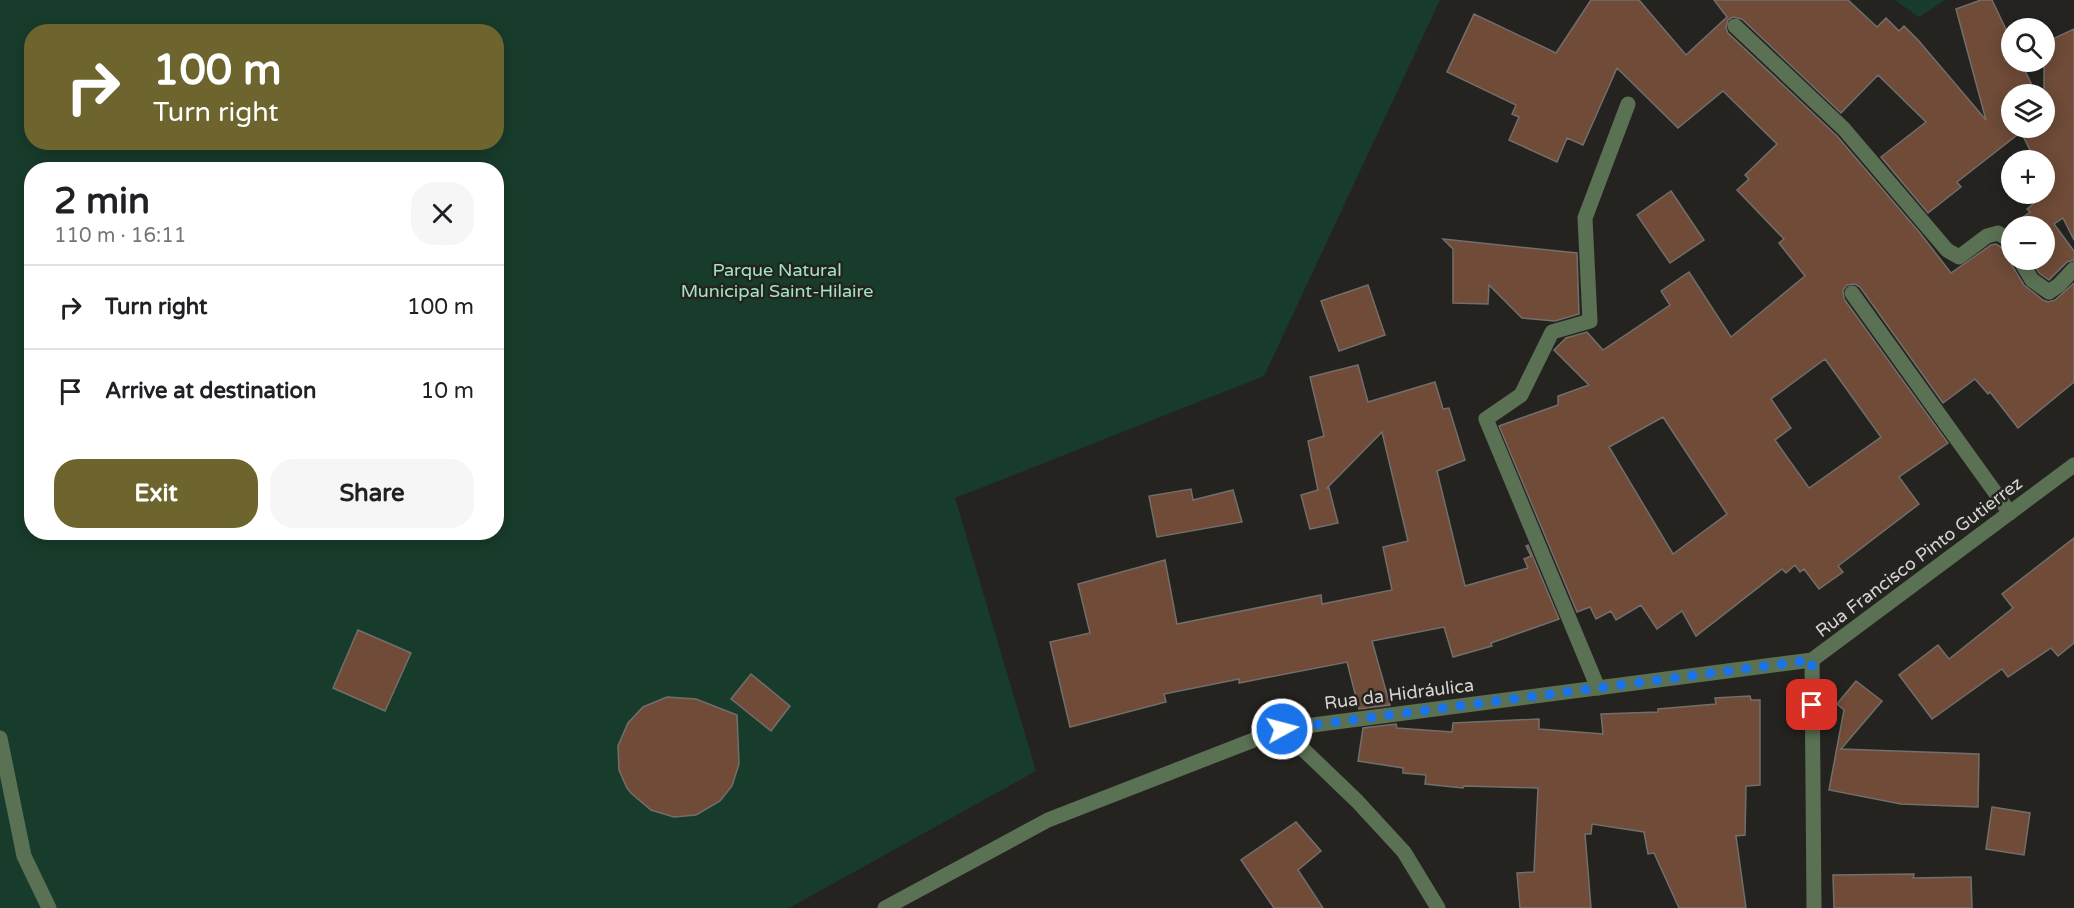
<!DOCTYPE html>
<html lang="en">
<head>
<meta charset="utf-8">
<style>
  :root { --surface:#fff; --page:#f6f6f6; --text:#202124; --muted:#757577; --line:#e0e0e0; --accent:#6d652d }
  body { margin:0; font-family:"Varela Round",sans-serif; background:var(--page); color:var(--text); height:100vh; display:flex; flex-direction:column; font-size:22px; white-space:nowrap }
  * { box-sizing:border-box; margin:0 }
  p { font-size:20px; color:var(--muted) }
  .icon { flex:none; width:33px; height:33px; fill:none; stroke:currentColor; stroke-width:2; stroke-linecap:round; stroke-linejoin:round }
  .map { position:relative; flex:1; overflow:hidden }
  .details { position:absolute; left:24px; top:162px; width:480px; height:378px; display:flex; flex-direction:column; background:var(--surface); border-radius:24px; box-shadow:0 3px 15px #0003 }
  .details>* { flex:none }
  .banner { position:absolute; left:24px; top:24px; width:480px; height:126px; border-radius:24px; box-shadow:0 3px 15px #0003; background:#6d652d; color:#fff; overflow:hidden }
  .buttons { position:absolute; left:2001px; top:18px; display:grid; gap:12px }
  .buttons a { display:grid; place-items:center; width:54px; height:54px; border-radius:50%; background:var(--surface); box-shadow:0 3px 15px #0003; font-size:30px }
  .pin { position:absolute; display:grid; place-items:center; width:51px; height:51px; color:#fff; margin:-26px; border-radius:12px; box-shadow:0 3px 9px #0006 }
  .me { position:absolute; width:66px; margin:-33px; rotate:83deg; stroke-linejoin:round; filter:drop-shadow(0 0 4px #0008) }
  .turn { display:flex; align-items:center; gap:21px; height:126px; padding:0 30px; font-size:27px }
  .turn .icon { width:78px; height:78px; stroke-width:2.5 }
  .turn b { display:block; font-size:42px; line-height:51px }
  .round { display:grid; place-items:center; flex:none; width:63px; height:63px; border-radius:24px; background:var(--page) }
  .headline { display:flex; align-items:center; justify-content:space-between; height:102px; padding:0 30px }
  h1 { font-size:36px; font-weight:800; line-height:45px }
  .cta { display:flex; gap:12px; margin-top:auto; padding:12px 30px }
  .cta a { flex:1; height:69px; border-radius:24px; background:var(--accent); color:#fff; font-size:24px; font-weight:800; line-height:69px; text-align:center }
  .cta a+a { background:var(--page); color:var(--text) }
  ul { padding:0; list-style:none }
  li { display:flex; align-items:center; gap:18px; height:84px; padding:0 30px; border-top:2px solid var(--line) }
  li div { flex:1 }
  li b { display:block; font-size:22px }
  li em { font-style:normal }
  .map>svg:first-child { display:block }
</style>
</head>
<body>
<div class="map">
<svg width="2074" height="908" viewBox="0 0 2074 908">
  <rect width="100%" height="100%" fill="#252320"/>
  <g fill="#183c2b" fill-rule="evenodd">
    <path d="M0 0H1440L1264 376 955 498 1036 771 789 908H0ZM32 32H496V142H32ZM32 170H496V532H32Z"/>
    <path d="M1895 0H1945L1919 17Z"/>
  </g>
  <g fill="#6f4b38" stroke="#726e6c" stroke-width="1.5" fill-rule="evenodd">
    <path d="M1591 0H1639L1686 55 1727 17 1714 0H1848L1877 27 1886 18 1899 31 1904 26 1918 40 1986 120 1956 9 1981 0H1992L2012 42V62H2021L2036 94H2012V128H2044V43L2074 29V240L2063 218 2054 224 2074 251V260L2067 262 2049 280 2039 273 2031 260H2044V226H2014V224L2030 212 2027 209 2050 190 2044 180V160H2035L2021 132 1957 182 1961 187 1928 213 1881 157 1926 122 1878 75 1841 113 1742 19 1733 17 1728 20 1726 28 1728 33 1837 136 1920 233 1951 273 1991 245 1996 244 2012 254 2011 264 2024 285 2043 300 2048 302 2055 300 2074 283V382L2018 428 1990 392 1988 394 1975 379 1943 403 1860 287 1855 284 1847 285 1843 290 1844 299 1948 443 1899 477 1919 504 1838 566 1843 572 1819 589 1804 569 1800 572 1795 565 1786 573 1782 569 1696 636 1682 611 1657 629 1641 605 1616 620 1611 611 1596 619 1590 607 1577 612 1499 426 1558 405V396L1589 385 1554 350 1566 338 1587 332 1603 350 1670 305 1661 291 1689 272 1731 337 1805 276 1779 243 1784 239 1737 190 1749 179 1745 175 1777 144 1723 91 1678 128 1617 68 1583 145 1567 138 1557 162 1509 140 1519 117 1512 114 1516 105 1447 72 1474 14 1556 53ZM1825 359 1881 437 1809 488 1775 440 1791 428 1771 399ZM1663 417 1727 514 1673 554 1609 447Z"/>
    <path d="M1671 191 1704 240 1670 263 1637 215Z"/>
    <path d="M1443 239 1577 253 1579 314 1555 321 1522 318 1489 285 1488 304 1453 303V249Z"/>
    <path d="M1368 285 1385 335 1339 351 1321 301Z"/>
    <path d="M1358 365 1368 402 1435 382 1443 409 1449 408 1465 460 1437 471 1465 586 1528 568 1524 559 1531 556 1526 546 1528 545 1559 619 1491 643 1492 646 1453 657 1444 627 1372 641 1390 705 1359 709 1347 662 1239 683V679L1164 694 1166 702 1070 727 1050 642 1090 633 1078 584 1165 560 1177 624 1321 595 1322 604 1392 590 1383 547 1408 541 1382 432 1327 488H1329L1338 523 1310 529 1301 495 1318 490 1308 441 1324 436 1310 377Z"/>
    <path d="M1191 489 1193 500 1233 490 1242 522 1157 537 1149 496Z"/>
    <path d="M2074 538V643L2058 656 2051 648 2008 677 2002 669 1932 719 1899 675 1938 645 1949 659 2013 608 2002 594Z"/>
    <path d="M358 630 411 653 385 711 333 688Z"/>
    <path d="M751 674 790 706 771 731 731 699Z"/>
    <path d="M1856 681 1882 701 1841 749 1979 754 1978 807 1901 804 1829 790 1844 710 1837 704Z"/>
    <path d="M1750 696 1751 700H1760V785L1746 786 1745 835 1736 836 1746 908H1679L1654 853 1648 854 1644 832 1592 824 1591 834H1585L1591 908H1520L1517 873 1534 872 1538 788 1464 786 1463 788 1425 784 1426 775 1403 773V768L1358 761 1363 728 1396 724 1397 728 1452 732 1453 723 1539 719V729L1603 734 1601 714 1658 712V709L1716 704 1715 698Z"/>
    <path d="M667 697 696 699 737 715 739 764 732 786 720 801 696 815 674 817 651 810 632 794 627 788 619 770 618 746 628 723 643 707Z"/>
    <path d="M1992 807 2030 813 2024 855 1986 849Z"/>
    <path d="M1296 822 1321 851 1298 870 1323 908H1274L1241 860Z"/>
    <path d="M1914 874 1913 878 1971 877 1972 908H1834L1833 875Z"/>
  </g>
  <g fill="none" stroke-linecap="round" stroke-linejoin="round">
    <g stroke="#5b7153" stroke-width="15">
      <path d="M1735 26 1844 129 1947 250 1959 257 1987 236 1998 233 2009 240 2012 244"/>
      <path d="M2020 260 2032 280 2049 292 2059 285 2074 269"/>
      <path d="M1852 293 2010 513"/>
      <path d="M1812 660 1814 908"/>
      <path d="M1598 688 1486 419 1521 395 1552 332 1590 321 1585 218 1628 104"/>
      <path d="M1282 729 1357 801 1404 852 1438 908"/>
      <path d="M0 738 24 856 49 908"/>
      <path d="M885 908 1048 820 1282 729 1812 660 2074 465"/>
    </g>
  </g>
  <g fill="none" stroke-linecap="round" stroke-linejoin="round">
    <path stroke="#1a73e8" stroke-width="10" stroke-dasharray="0 18" d="M1282 729 1812 660V705"/>
  </g>
  <g text-anchor="middle" dominant-baseline="central" stroke-width="5" stroke-linejoin="round" paint-order="stroke">
    <g font-size="18" fill="#a0e6c1" stroke="#252320">
      <text x="777" y="270">Parque Natural<tspan x="777" dy="21">Municipal Saint-Hilaire</tspan></text>
    </g>
    <g font-size="18" fill="#d7d5d4" stroke="#252320">
      <text transform="translate(1919 557) rotate(-37)">Rua Francisco Pinto Gutierrez</text>
      <text transform="translate(1399 694) rotate(-7)">Rua da Hidráulica</text>
    </g>
  </g>
</svg>
<div class="buttons">
<a><svg class="icon" aria-label="search" viewBox="0 0 24 24"><circle cx="10" cy="10" r="6"/><path d="M15 15l6 6"/></svg></a>
<a><svg class="icon" aria-label="layers" viewBox="0 0 24 24"><path d="M12 4l9 5-9 5-9-5zM3 14l9 5 9-5"/></svg></a>
<a>+</a>
<a>−</a>
</div>
<div class="pin" style="left:1812px;top:705px;background:#d93025"><svg class="icon" aria-label="arrive" viewBox="0 0 24 24"><path d="M6 21V4h12l-3 4 3 4H6"/></svg></div>
<svg class="me" style="left:1282px;top:729px" viewBox="-20 -20 40 40"><circle r="17" fill="#1a73e8" stroke="#fff" stroke-width="3"/><path d="M0-11L8 9 0 5-8 9z" fill="#fff"/></svg>
<div class="banner">
<div class="turn"><svg class="icon" aria-label="right" viewBox="0 0 24 24"><path d="M7 20v-9h11M14 6l5 5-5 5"/></svg><div><b>100 m</b>Turn right</div></div>
</div>
<section class="details">
<div class="headline"><div><h1>2 min</h1><p>110 m · 16:11</p></div><a class="round"><svg class="icon" aria-label="close" viewBox="0 0 24 24"><path d="M6 6l12 12M18 6L6 18"/></svg></a></div>
<ul>
<li><svg class="icon" aria-label="right" viewBox="0 0 24 24"><path d="M7 20v-9h11M14 6l5 5-5 5"/></svg><div><b>Turn right</b></div><em>100 m</em></li>
<li><svg class="icon" aria-label="arrive" viewBox="0 0 24 24"><path d="M6 21V4h12l-3 4 3 4H6"/></svg><div><b>Arrive at destination</b></div><em>10 m</em></li>
</ul>
<div class="cta"><a>Exit</a><a>Share</a></div>
</section>
</div>
</body>
</html>
